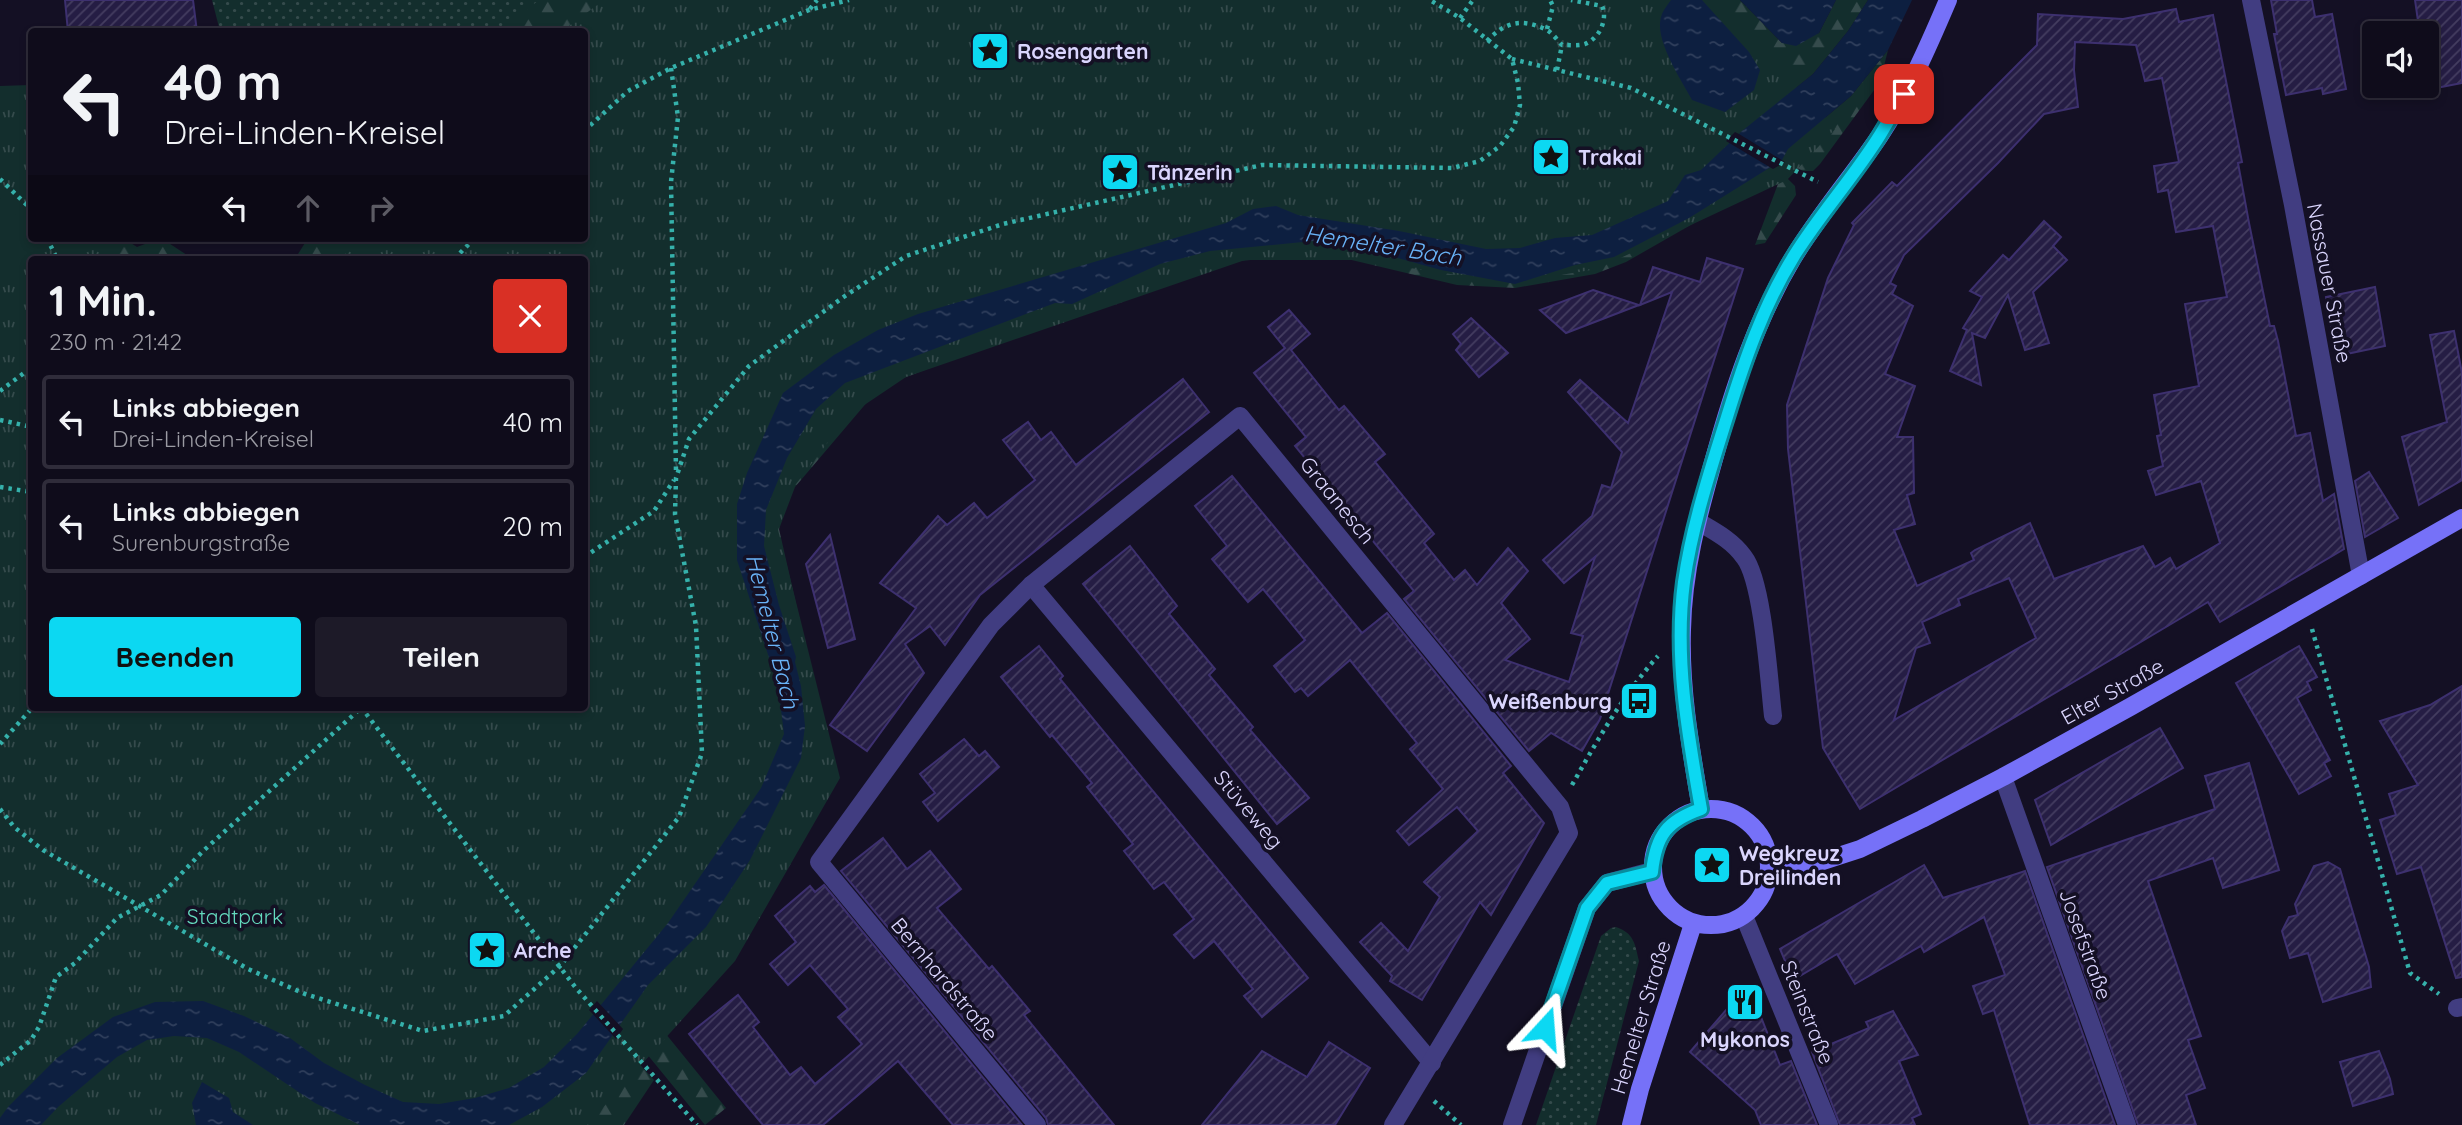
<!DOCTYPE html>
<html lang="de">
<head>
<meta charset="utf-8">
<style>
  :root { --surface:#0f0c1b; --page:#1d1a28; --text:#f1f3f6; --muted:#9b9ba3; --line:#2f2c3a; --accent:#0cd8f2 }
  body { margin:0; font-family:Quicksand,sans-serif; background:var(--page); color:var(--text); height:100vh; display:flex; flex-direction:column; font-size:26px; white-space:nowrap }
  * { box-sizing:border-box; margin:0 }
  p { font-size:23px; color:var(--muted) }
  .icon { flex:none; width:38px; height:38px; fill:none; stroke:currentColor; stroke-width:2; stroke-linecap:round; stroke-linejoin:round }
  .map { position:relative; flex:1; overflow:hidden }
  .side { position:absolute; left:28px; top:256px; width:560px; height:455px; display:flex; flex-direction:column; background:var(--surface); border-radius:7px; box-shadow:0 4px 10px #0003,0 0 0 2px var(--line) }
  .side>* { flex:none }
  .banner { position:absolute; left:28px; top:28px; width:560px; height:214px; border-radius:7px; box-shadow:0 4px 10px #0003,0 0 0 2px var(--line); background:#0f0c1b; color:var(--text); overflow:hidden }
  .tools { position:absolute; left:2362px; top:21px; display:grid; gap:14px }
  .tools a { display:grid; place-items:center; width:77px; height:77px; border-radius:7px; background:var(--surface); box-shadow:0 4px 10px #0003,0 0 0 2px var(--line); font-size:35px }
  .pin { position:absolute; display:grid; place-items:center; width:60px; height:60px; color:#fff; margin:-30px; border-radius:14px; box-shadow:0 4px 10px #0006 }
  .me { position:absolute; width:77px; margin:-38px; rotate:19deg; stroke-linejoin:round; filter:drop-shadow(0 0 5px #0008) }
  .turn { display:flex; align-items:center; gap:24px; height:147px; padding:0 21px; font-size:32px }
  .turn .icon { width:91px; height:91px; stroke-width:2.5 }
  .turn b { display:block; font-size:49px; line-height:60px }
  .lanes { display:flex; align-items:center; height:66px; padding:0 21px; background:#0003; justify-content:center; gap:35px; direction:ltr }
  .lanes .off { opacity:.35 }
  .round { display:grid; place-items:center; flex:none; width:74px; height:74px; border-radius:7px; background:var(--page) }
  .head { display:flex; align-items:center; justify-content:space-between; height:119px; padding:0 21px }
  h1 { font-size:42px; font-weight:800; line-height:52px }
  .cta { display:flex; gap:14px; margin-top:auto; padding:14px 21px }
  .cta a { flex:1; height:80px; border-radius:7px; background:var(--accent); color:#111; font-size:28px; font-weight:800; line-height:80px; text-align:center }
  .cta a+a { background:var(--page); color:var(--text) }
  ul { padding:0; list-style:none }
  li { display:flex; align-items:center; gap:21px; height:94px; margin:0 14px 10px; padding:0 7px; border:4px solid var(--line); border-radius:7px }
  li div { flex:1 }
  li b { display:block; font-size:26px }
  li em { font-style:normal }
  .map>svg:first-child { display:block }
</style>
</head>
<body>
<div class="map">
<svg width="2462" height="1125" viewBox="0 0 2462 1125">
  <defs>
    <pattern id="grass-dots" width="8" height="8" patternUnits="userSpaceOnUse" patternTransform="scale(1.75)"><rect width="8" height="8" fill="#132e2d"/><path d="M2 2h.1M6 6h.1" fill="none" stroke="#354b4c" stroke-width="1.8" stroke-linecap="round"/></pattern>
    <pattern id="forest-firs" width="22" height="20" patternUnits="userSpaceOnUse" patternTransform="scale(1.75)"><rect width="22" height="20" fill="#132e2d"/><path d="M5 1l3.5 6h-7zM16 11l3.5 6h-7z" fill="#354b4c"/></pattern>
    <pattern id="park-tufts" width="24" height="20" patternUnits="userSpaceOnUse" patternTransform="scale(1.75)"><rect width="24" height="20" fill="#132e2d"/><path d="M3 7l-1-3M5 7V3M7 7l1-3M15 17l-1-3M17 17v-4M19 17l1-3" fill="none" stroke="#354b4c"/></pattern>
    <pattern id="water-ripples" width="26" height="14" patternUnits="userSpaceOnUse" patternTransform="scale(1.75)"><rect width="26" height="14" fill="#0d1f40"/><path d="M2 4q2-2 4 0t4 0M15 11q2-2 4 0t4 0" fill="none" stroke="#303f5c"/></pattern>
    <pattern id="building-hatch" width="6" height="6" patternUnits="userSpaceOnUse" patternTransform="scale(1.75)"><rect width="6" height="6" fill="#251d44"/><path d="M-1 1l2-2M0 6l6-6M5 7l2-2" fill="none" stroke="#443d60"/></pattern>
  </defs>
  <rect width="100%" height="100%" fill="#141024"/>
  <g fill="url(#grass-dots)">
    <path d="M212 0H541L500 32 220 31Z"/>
    <path d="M1616 927C1634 933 1635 944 1639 961L1596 1125H1536L1601 936 1611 928Z"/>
  </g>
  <g fill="url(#forest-firs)">
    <path d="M539 0H803L584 32H498Z"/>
    <path d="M1702 0H1740L1782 43 1819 33 1836 0H1868L1848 31 1813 74 1776 104Z"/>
    <path d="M1888 50 1880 82 1820 164 1813 171H1803L1791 165 1788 149 1851 96Z"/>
    <path d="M1784 175 1795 186 1796 195 1765 243 1755 245 1778 184 1766 182 1626 262 1595 274 1515 288 1457 285 1339 257 1306 254 1241 261 1189 271 1148 285 880 387 795 487 779 529 813 678 661 1028 726 1108 705 1125 642 1048 764 546 816 409 1160 264Z"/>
    <path d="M51 238H123L137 247 161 238 193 259H65Z"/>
    <path d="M308 238H428L408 259H295Z"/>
    <path d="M614 1036 654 1080 624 1125H509Z"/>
  </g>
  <path fill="url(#park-tufts)" d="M604 0H1711L1836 128 1787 180 1597 269 1511 283 1356 260H1245L906 377 848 416 793 488 778 530 840 778 735 961 587 1125H0V86L31 85 32 238H103L121 259H32V707H584V259H343L353 238H584V32L562 31Z"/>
  <path fill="#132e2d" d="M0 198 31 231 32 238 39 239 0 276Z"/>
  <g fill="url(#water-ripples)">
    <path d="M1671 0H1702L1749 52 1760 70 1754 90 1725 112 1692 100C1681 79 1652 37 1662 14 1664 9 1668 4 1671 0Z"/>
    <path d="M1740 0H1836L1819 33 1796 46 1782 43Z"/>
    <path d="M1868 0H1912L1888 50 1851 96 1788 149 1782 160 1689 218 1614 257 1575 265 1515 284 1441 270 1358 247 1313 241 1210 251 1160 264 1072 304 1055 303 845 383 816 409 787 458 766 510 764 546 779 605 796 657 795 662 801 686 805 726 801 758 750 860 706 927 648 985 586 1073 542 1107 509 1125H360L315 1103 239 1052 207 1038 174 1036 147 1040 117 1057 58 1107 41 1125H0V1118L8 1107 57 1058 113 1017 155 1002 203 1001 244 1016 290 1038 324 1063 365 1085 403 1102 439 1104 475 1098 509 1088 544 1067 577 1034 668 923 761 788 784 734 778 685 737 560V504L747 473 783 393 834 355 878 330 918 314 1226 223 1253 209 1276 206 1298 215 1399 231 1486 249 1520 248 1555 238 1592 235 1668 201 1685 175 1701 170 1742 131 1813 74 1848 31Z"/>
    <path d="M202 1082 229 1098 233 1112 253 1125H196L192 1103Z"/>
  </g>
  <g fill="#141024">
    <path d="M1735 132 1739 134 1785 162 1773 169 1726 141Z"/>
    <path d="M597 1001 623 1029 616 1039 589 1010Z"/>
  </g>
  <g fill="url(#building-hatch)" stroke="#3d306f" stroke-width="2" fill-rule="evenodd">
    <path d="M65 0H193L197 32H68Z"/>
    <path d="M2271 0H2312L2315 17 2332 14 2346 89 2323 94 2322 88 2286 95 2274 34H2277Z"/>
    <path d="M2415 0H2462V83L2431 89 2427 67V27L2419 28Z"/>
    <path d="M2176 9 2179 22 2213 15 2242 162 2238 163 2249 223 2270 326H2274L2278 341 2296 436 2310 433 2323 501 2334 494 2344 549 2220 622 2208 602 1860 809 1823 748 1788 449 1787 405 1828 278 1854 225 1852 223 1892 182 1897 186 2037 45 2038 14 2123 19ZM2075 42 2136 45 2145 81 2162 78 2179 162 2154 166 2158 192 2168 190 2176 232 2213 226 2227 297 2185 304 2199 386 2154 395 2161 435 2157 436 2163 466 2148 471 2156 495 2201 481 2220 543 2176 569 2170 558 2155 567 2143 546 2054 579 2030 523 1975 550 1971 553 1974 560 1917 586 1894 530 1915 524 1907 495 1914 493 1913 437H1897L1915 386 1885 374 1913 306 1892 294 1896 286 1890 283 1904 255 1998 163 2044 114 2078 107 2074 70ZM2009 578 2036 638 1894 720 1916 648 1930 643 1922 622 1960 605 1958 599Z"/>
    <path d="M2044 221 2061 237 2053 246 2067 260 2033 292 2049 343 2025 350 2008 295 1985 338 1972 333 1981 385 1950 371 1967 330 1963 328 1982 297 1970 291 2003 255 2009 260Z"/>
    <path d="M1707 258 1743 269 1600 719 1582 751 1551 733 1529 751 1404 599 1414 591 1295 446 1306 437 1254 373 1285 348 1268 327 1289 310 1310 334 1291 350 1339 410 1344 406 1385 454 1375 462 1434 534 1424 543 1454 580 1465 570 1477 585 1508 548 1528 571 1501 603 1530 639 1505 660 1569 682 1583 636 1571 633 1595 557 1564 583 1543 560 1592 516 1602 485 1611 488 1622 452 1568 392 1580 380 1628 423 1672 292 1640 305 1653 267 1700 282Z"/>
    <path d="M2375 287 2385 346 2337 356 2326 297Z"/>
    <path d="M1593 290 1639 305 1566 333 1540 310Z"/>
    <path d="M1471 318 1508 353 1479 377 1456 350 1461 344 1453 334Z"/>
    <path d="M2454 331 2462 373V480L2419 505 2402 437 2447 422 2430 335Z"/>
    <path d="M1183 379 1209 412 980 595 945 645 930 626 905 644 924 673 867 751 830 725 916 608 880 583 938 516 947 525 974 503 987 518 1035 480 1003 440 1028 422 1041 440 1051 432 1076 465Z"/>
    <path d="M2369 472 2398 518 2365 537 2355 481Z"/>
    <path d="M1232 476 1362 633 1387 613 1511 766 1503 773 1544 823 1491 915 1480 902 1422 1000 1390 981 1392 976 1360 942 1381 923 1408 951 1440 897 1424 882 1478 831 1457 807 1409 845 1397 831 1443 789 1410 749 1417 743 1350 660 1308 696 1301 688 1295 692 1274 666 1305 640 1263 589 1248 602 1212 559 1227 546 1195 506Z"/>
    <path d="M830 535 855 639 828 648 806 564Z"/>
    <path d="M1130 546 1177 606 1169 614 1215 669 1209 675 1253 727 1250 730 1309 798 1277 824 1083 584Z"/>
    <path d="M1039 646 1063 676 1060 679 1308 978 1262 1017 1244 996 1253 989 1214 941 1194 958 1174 935 1194 919 1164 882 1154 889 1124 851 1133 844 1087 787 1092 783 1052 735 1050 737 1001 677Z"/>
    <path d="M2299 646 2317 677 2307 682 2311 690 2297 698 2330 760 2324 763 2331 776 2299 794 2236 683Z"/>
    <path d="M2462 686V977L2456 978 2421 867 2397 874 2380 820 2396 815 2389 794 2418 785 2380 721 2430 705Z"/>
    <path d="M2160 728 2183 768 2051 845 2035 800Z"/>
    <path d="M964 739 979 756 985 751 999 767 938 821 923 802 935 793 920 774Z"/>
    <path d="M2249 763 2279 870 2223 888 2213 858 2148 881 2201 1036 2188 1040 2205 1088 2186 1095 2196 1125H2138L2047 867 2215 809 2205 776Z"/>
    <path d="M883 838 907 869 930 851 961 889 937 908 989 969 992 966 1030 1011 1024 1015 1114 1125H1048L1046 1118 841 871Z"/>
    <path d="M2328 862 2340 869 2369 967 2371 987 2323 1002 2308 953 2290 958 2282 931 2289 917 2298 915 2295 904 2314 866Z"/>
    <path d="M1924 865 1943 898 2025 871 2115 1125H2030L1994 1010 1983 1014 1973 986 2005 975 1984 917 1924 952 1921 946 1855 984 1837 954 1793 980 1780 949Z"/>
    <path d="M824 885 1022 1125H953L898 1061 823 1125H763L738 1095 689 1034 738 995 759 1022 753 1027 790 1075 801 1067 815 1084 862 1044 838 1017 848 1009 810 965 788 985 770 964 796 942 775 916 810 886 815 892Z"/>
    <path d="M1739 995 1753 997 1780 1065 1791 1061 1817 1125H1761L1755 1110 1690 1052Z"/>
    <path d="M1893 1011 1918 1055 1899 1061 1921 1114 1912 1118 1915 1125H1840L1812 1052 1869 1028 1866 1022Z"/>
    <path d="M1329 1042 1370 1068 1335 1125H1202L1262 1051 1307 1077Z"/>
    <path d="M2379 1051 2390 1079 2393 1094 2353 1106 2340 1062Z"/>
  </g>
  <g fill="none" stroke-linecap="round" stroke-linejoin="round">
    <g stroke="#35b1ab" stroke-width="4.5" stroke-dasharray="3.5 5" stroke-linecap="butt">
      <path d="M810 9 817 0"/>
      <path d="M1460 18 1473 0"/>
      <path d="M1547 29 1553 6 1550 0"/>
      <path d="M1487 41C1505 22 1521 18 1545 29 1552 32 1557 40 1562 45 1569 45 1579 46 1585 44 1600 38 1608 19 1602 6L1571 0"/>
      <path d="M1512 59 1631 88 1818 182"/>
      <path d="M671 68 678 117 671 182 676 472"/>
      <path d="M1557 70 1562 45"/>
      <path d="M584 131 628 91 671 68 809 10 849 0"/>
      <path d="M0 179 32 210"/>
      <path d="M47 238 57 259"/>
      <path d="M454 259 475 238"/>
      <path d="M0 391 32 367"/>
      <path d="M0 420 32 427"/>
      <path d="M0 487 32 492"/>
      <path d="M584 557 654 511 674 480"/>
      <path d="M2312 629 2410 973 2439 994"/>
      <path d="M361 707 576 988 697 1125"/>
      <path d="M0 744 33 707"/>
      <path d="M1572 785C1598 739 1623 695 1658 656"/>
      <path d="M0 809 14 827 43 850 248 969 305 994 423 1031 504 1016 560 966 679 817 702 753 696 626 675 514 676 478 689 439 749 366 845 296 906 256 1003 224 1262 165 1452 168 1480 161 1500 146 1514 127 1520 105 1518 83 1512 59 1460 18 1430 0"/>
      <path d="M0 1065 31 1040 39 1027 56 977 75 963 117 918 161 895 202 852 361 708"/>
      <path d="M1434 1101 1461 1125"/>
    </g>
    <path stroke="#413d81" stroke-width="18" d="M1697 521C1714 531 1732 540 1744 557 1763 581 1769 681 1773 716"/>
    <g stroke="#413d81" stroke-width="18">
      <path d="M2251 0 2293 205 2361 576"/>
      <path d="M1031 585 1432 1063"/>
      <path d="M2003 777 2127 1125"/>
      <path d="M1744 916 1829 1125"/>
      <path d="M2457 1008 2462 1007"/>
      <path d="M1037 1125 819 862 991 625 1031 585 1240 416 1560 807 1569 833 1393 1125"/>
      <path d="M1512 1125 1587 908 1607 883 1652 871"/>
    </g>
    <g stroke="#7671f8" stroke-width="18">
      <circle cx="1711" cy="867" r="58"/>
      <path d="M1701 809C1691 750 1680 690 1682 630 1683 571 1698 516 1714 459 1733 390 1756 320 1793 258 1819 215 1851 178 1879 137 1907 95 1928 47 1948 0"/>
      <path d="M1770 870 1820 862 1860 849 1922 819 2003 777 2130 707 2462 518"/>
      <path d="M1631 1125 1640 1089 1693 924"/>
    </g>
  </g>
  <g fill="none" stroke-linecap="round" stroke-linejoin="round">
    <g stroke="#088c9d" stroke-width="18">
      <path id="route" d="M1545 1028 1587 908 1607 883 1652 872C1656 835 1667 821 1701 809 1688 735 1674 657 1684 582 1692 526 1710 471 1727 417 1744 362 1763 306 1794 256 1820 214 1854 177 1880 135 1888 122 1896 107 1904 94"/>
    </g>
    <use href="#route" stroke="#0cd8f2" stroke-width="12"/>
  </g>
  <defs>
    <g id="sight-square" transform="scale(2.0125)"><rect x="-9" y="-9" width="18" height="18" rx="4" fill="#0cd8f2" stroke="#141024"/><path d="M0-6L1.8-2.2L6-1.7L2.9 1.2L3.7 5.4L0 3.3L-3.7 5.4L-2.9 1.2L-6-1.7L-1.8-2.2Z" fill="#111"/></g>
    <g id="bus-square" transform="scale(2.0125)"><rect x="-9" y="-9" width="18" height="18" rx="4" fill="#0cd8f2" stroke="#141024"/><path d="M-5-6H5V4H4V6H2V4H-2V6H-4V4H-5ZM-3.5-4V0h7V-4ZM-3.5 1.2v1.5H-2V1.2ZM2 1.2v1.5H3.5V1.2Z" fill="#111"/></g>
    <g id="restaurant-square" transform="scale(2.0125)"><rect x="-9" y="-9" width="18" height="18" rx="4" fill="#0cd8f2" stroke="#141024"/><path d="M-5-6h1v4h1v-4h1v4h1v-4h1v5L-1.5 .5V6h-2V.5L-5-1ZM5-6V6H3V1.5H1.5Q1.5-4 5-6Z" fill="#111"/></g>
  </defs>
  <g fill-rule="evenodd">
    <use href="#sight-square" x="990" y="51"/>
    <use href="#sight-square" x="1551" y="157"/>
    <use href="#sight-square" x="1120" y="172"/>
    <use href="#bus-square" x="1639" y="701"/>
    <use href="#sight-square" x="1712" y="865"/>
    <use href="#sight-square" x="487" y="950"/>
    <use href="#restaurant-square" x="1745" y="1002"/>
  </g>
  <g text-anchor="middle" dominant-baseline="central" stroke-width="7" stroke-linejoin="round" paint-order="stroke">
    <g font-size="21" font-weight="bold" fill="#dad5fd" stroke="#141024" text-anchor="start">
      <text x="1017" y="51">Rosengarten</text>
      <text x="1578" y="157">Trakai</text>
      <text x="1147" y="172">Tänzerin</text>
      <text x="1612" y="701" text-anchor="end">Weißenburg</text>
      <text x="1739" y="853">Wegkreuz<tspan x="1739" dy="24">Dreilinden</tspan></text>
      <text x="514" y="950">Arche</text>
      <text x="1745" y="1039" text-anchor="middle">Mykonos</text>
    </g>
    <g font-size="21" fill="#dad5fd" stroke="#141024">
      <text transform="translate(2330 283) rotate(79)">Nassauer Straße</text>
      <text transform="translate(1338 500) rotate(51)">Graanesch</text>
      <text transform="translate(2112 691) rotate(-29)">Elter Straße</text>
      <text transform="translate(1249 809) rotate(50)">Stüveweg</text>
      <text transform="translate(2086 944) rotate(70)">Josefstraße</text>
      <text transform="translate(945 979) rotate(50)">Bernhardstraße</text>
      <text transform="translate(1808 1012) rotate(68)">Steinstraße</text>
      <text transform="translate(1640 1017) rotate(-73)">Hemelter Straße</text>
    </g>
    <g font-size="21" fill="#64dabe" stroke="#141024">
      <text x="235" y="916">Stadtpark</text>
    </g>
    <g font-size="23" font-style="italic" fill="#69b3f8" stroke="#141024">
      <text transform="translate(1383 245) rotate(9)">Hemelter Bach</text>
      <text transform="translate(773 631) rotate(76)">Hemelter Bach</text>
    </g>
  </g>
</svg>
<div class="tools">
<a><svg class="icon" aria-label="sound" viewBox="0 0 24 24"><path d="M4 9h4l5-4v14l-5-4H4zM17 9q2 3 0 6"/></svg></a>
</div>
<div class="pin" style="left:1904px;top:94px;background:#d93025"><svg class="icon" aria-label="arrive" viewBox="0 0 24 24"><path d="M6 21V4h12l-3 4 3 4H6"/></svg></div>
<svg class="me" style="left:1545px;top:1028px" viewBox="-20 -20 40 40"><path d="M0-17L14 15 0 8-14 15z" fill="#0cd8f2" stroke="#fff" stroke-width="4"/></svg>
<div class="banner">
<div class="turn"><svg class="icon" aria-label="left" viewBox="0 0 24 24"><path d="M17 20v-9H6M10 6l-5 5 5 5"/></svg><div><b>40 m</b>Drei-Linden-Kreisel</div></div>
<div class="lanes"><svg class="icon" aria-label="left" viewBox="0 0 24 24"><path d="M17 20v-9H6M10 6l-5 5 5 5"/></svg><svg class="icon off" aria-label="ahead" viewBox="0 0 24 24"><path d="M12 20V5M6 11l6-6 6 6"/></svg><svg class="icon off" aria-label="right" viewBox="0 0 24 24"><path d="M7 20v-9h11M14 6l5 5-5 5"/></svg></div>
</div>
<section class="side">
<div class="head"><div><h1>1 Min.</h1><p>230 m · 21:42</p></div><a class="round" style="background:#d93025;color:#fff"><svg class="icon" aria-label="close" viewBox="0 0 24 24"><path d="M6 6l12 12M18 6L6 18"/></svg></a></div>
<ul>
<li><svg class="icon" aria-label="left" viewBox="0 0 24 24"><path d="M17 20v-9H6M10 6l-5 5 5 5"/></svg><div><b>Links abbiegen</b><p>Drei-Linden-Kreisel</p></div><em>40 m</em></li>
<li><svg class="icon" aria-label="left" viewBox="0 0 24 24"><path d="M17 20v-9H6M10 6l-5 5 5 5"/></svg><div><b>Links abbiegen</b><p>Surenburgstraße</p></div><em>20 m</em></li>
</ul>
<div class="cta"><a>Beenden</a><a>Teilen</a></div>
</section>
</div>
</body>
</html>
